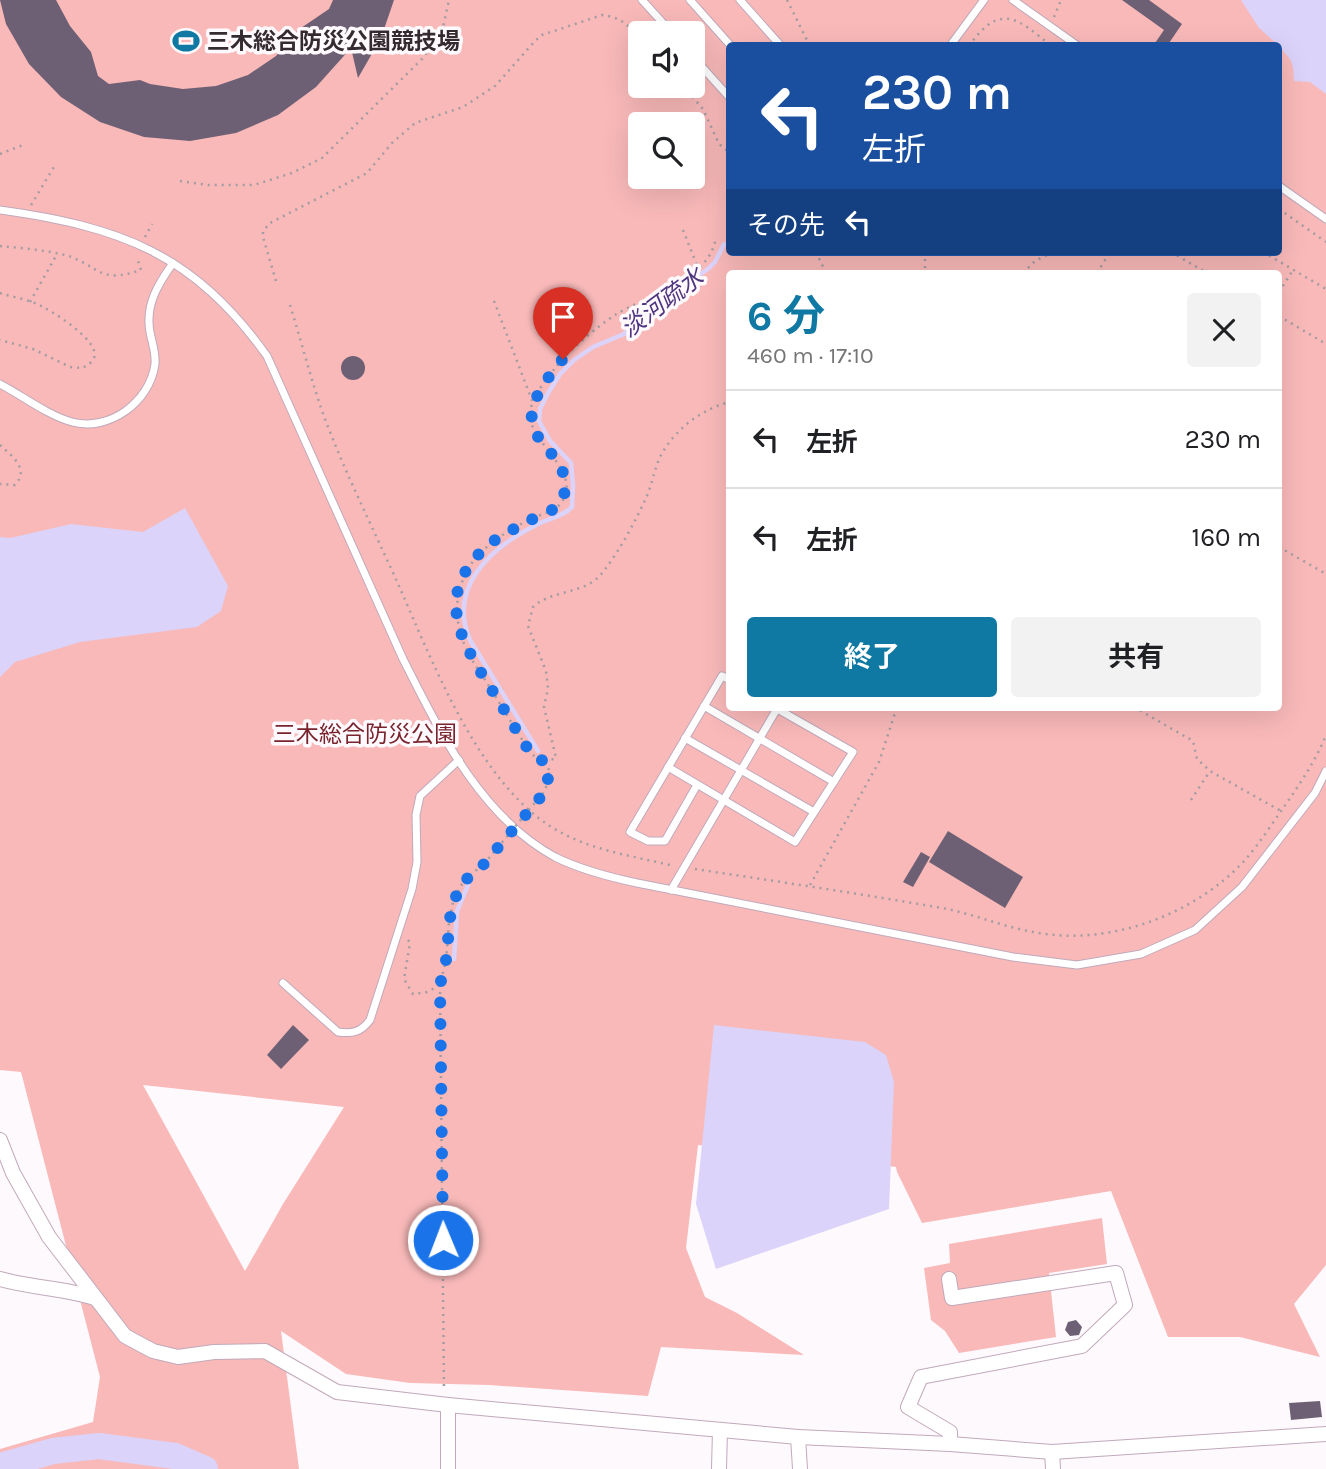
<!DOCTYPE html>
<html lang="ja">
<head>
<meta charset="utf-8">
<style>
  :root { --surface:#fff; --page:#f2f2f2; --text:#202124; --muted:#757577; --line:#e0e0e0; --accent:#0f79a3 }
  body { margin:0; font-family:Karla,"Noto Sans JP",sans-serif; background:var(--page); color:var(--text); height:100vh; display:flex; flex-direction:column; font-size:26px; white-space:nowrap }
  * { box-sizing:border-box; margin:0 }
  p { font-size:23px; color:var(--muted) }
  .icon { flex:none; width:38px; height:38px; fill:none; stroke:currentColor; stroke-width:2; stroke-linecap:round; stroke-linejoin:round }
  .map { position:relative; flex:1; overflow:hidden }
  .side { position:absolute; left:726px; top:270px; width:556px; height:441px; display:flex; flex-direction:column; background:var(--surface); border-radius:7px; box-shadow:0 7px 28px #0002 }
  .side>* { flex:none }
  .top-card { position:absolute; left:726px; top:42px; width:556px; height:214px; border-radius:7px; box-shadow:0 7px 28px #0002; background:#1a4fa0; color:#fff; overflow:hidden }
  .fabs { position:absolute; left:628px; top:21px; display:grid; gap:14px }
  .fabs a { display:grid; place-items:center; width:77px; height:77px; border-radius:7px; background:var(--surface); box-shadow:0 7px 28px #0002; font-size:35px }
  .pin { position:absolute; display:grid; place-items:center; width:60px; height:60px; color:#fff; margin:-72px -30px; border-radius:50% 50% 50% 0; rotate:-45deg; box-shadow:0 0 7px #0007 }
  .pin .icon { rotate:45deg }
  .me { position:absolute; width:77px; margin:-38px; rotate:359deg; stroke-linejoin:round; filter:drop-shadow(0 0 5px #0008) }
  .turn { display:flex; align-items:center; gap:24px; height:147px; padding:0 21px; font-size:32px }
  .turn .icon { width:91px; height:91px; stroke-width:2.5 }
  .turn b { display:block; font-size:49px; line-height:60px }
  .then { display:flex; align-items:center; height:66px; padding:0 21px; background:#0003; gap:14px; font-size:26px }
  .round { display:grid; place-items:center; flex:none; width:74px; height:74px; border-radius:7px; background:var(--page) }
  .summary { display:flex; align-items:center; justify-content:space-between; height:119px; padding:0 21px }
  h1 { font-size:42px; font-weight:700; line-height:52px; color:var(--accent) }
  .cta { display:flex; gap:14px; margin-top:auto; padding:14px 21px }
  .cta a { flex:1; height:80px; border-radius:7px; background:var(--accent); color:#fff; font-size:28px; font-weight:700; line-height:80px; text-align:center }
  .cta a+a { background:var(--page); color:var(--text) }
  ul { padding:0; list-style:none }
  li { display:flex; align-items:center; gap:21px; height:98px; padding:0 21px; border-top:2px solid var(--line) }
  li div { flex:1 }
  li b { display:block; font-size:26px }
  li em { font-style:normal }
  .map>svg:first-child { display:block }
</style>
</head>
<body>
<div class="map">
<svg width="1326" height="1469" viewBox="0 0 1326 1469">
  <rect width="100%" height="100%" fill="#fef9fd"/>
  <g fill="#f9b9b9" fill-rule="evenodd">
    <path d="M0 0H1326V1265L1294 1304 1320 1357 1240 1337H1168L1111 1191 922 1223 897 1172 896 1167 698 1145 686 1248 705 1297 737 1313 804 1355 661 1347 648 1396 489 1385 410 1383 346 1374 281 1331 299 1469H0V1449L93 1422 100 1377 21 1072 0 1070ZM640 33H693V86H640ZM730 46H1279V252H730ZM640 124H693V177H640ZM730 273H1279V707H730ZM143 1085 344 1107 283 1204 245 1271Z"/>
    <path d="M1102 1218 1107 1264 1049 1273 1056 1337 959 1353 945 1331 931 1320 924 1268 950 1263 949 1244Z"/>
  </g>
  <g fill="#dbd3f9">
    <path d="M1241 0H1326V94L1310 82 1294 81 1293 67 1290 59 1279 46 1259 28Z"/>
    <path d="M185 508 228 586 221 611 197 627 80 642 15 662 0 677V537L10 538 71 524 143 532Z"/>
    <path d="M714 1025 865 1042 886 1055 894 1082 889 1209 716 1269 696 1204Z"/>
  </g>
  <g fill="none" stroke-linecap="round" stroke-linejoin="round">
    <g stroke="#dbd3f9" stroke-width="4.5">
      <path d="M538 751 470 640C447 587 491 548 534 526 546 519 563 517 572 507L573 485 571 463 550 441 539 421 540 409 548 393 560 374 574 360 593 347 624 334 642 313 708 269 715 262 724 244"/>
      <path d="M454 959 457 911 468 885"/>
    </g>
    <path stroke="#dbd3f9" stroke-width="26" d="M0 1466 53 1451 99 1446 175 1456 205 1469"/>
  </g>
  <g fill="#6e6074">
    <path d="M0 0H56L70 26 91 52 98 76 109 84 140 80 150 84 183 89 216 86 248 75 276 56 298 30 329 9 333 0H394L381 38 358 78 351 48 316 87 278 115 236 133 190 141 144 137 100 122 61 97 29 64 6 24Z"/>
    <path d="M1122 0H1149L1182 24 1167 46H1153L1164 30Z"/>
    <circle cx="353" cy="368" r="12"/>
    <path d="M948 831 1023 877 1005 908 929 862Z"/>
    <path d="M921 852 930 857 913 887 903 882Z"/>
    <path d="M293 1025 309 1040 281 1069 267 1055Z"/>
    <path d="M1076 1320 1082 1327 1079 1335 1070 1336 1065 1330 1068 1322Z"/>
    <path d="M1320 1401 1322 1417 1291 1420 1289 1403Z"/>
  </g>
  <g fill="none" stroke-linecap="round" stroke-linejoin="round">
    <g stroke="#c1a9ba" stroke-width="9">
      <g id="service">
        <path d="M642 0 672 33"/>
        <path d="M690 0 731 46"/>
        <path d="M740 0 781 46"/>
        <path d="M1013 0 1078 46"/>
        <path d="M950 46 984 0"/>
        <path d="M693 57 730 98"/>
        <path d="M1279 186 1326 219"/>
        <path d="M0 210C121 227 193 253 267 356L403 659C440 732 480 816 555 857 581 870 609 877 637 883L1013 957 1077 965 1141 954 1195 930 1242 887 1315 793 1326 771"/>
        <path d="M0 384C23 396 47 415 72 422 109 432 150 402 155 364 156 353 152 343 150 332 145 305 158 284 173 263"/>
        <path d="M704 706 834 782"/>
        <path d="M685 738 814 812"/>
        <path d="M668 767 795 842 853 752 774 707"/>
        <path d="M697 785 665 841H648L630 832 722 676 730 680"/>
        <path d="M671 890 778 707"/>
        <path d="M283 983 338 1032C353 1034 361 1032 370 1020L412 889 417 862 416 815 420 796 459 760"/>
      </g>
    </g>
    <g stroke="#c1a9ba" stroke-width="16">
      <g id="minor">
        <path d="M0 1140 13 1173 49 1237 125 1336 153 1351 178 1357 214 1352 265 1351 337 1392 448 1405 798 1437 950 1444 1052 1452 1326 1434"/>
        <path d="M0 1279C31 1288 64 1288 95 1298"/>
        <path d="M949 1279 952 1298 1116 1273 1125 1305 1082 1346 921 1377 908 1407 950 1432V1444"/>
        <path d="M798 1437 800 1469"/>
        <path d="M1052 1452 1053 1469"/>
        <path d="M448 1469V1405"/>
        <path d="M719 1469 720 1430"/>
      </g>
    </g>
    <g stroke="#a39ca1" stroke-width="2.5" stroke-dasharray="2 5" stroke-linecap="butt">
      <path d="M787 0 810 46"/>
      <path d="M1054 17 1061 0"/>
      <path d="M969 46C999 3 1017 17 1051 46"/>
      <path d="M683 86 703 109 719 144 730 153"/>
      <path d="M0 154 23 145"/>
      <path d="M180 181 208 185H254L292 173 322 158 423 58 442 32 449 0"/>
      <path d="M31 205 55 165"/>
      <path d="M1279 209 1326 242"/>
      <path d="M683 230 698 268"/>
      <path d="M145 237 152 224"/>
      <path d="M0 246C21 248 44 250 65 255 100 265 97 285 141 270L137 258"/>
      <path d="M816 252 826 273"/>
      <path d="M925 252V273"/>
      <path d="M1171 252 1207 273"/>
      <path d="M1263 252 1326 289"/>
      <path d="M1023 273 1035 261 1053 252"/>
      <path d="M1097 273 1110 252"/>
      <path d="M276 281 263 237V231L270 223 367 173 392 143 415 123 463 107 495 86 535 41 542 35 602 15C620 17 629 25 640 39"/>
      <path d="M1279 292 1293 270"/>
      <path d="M0 293C12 297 26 299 37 304 51 310 101 341 94 358 92 363 87 365 83 368L70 367 33 349 0 340"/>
      <path d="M494 301 533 403"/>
      <path d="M30 302 57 254"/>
      <path d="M290 305C301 340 310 376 322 411 344 471 373 528 399 586 432 661 472 764 536 816 577 849 625 854 674 866"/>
      <path d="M1279 316 1326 344"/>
      <path d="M0 445C12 456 30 469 15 485L0 484"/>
      <path d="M1279 547 1326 574"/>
      <path d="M1134 707 1193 741 1197 759 1210 771 1281 811"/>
      <path d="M545 762 556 758 544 707 548 688 546 671 528 626 533 607C552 589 586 595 603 572 620 550 635 522 646 498 652 485 654 470 660 457 674 430 701 409 730 402"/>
      <path d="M549 770 545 762 531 754C518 733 505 712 492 691 483 676 472 662 465 646 449 610 458 570 488 546 501 535 518 525 533 518 542 514 555 511 561 503 584 471 528 443 530 413 531 398 547 378 556 367 567 352 599 325 615 315 648 294 709 282 716 237"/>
      <path d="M1191 800 1210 771"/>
      <path d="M695 869C775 881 855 893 936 907 969 912 1000 926 1033 932 1108 947 1195 915 1245 860 1260 843 1273 822 1286 804 1301 782 1316 760 1326 735"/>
      <path d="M810 885 879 762 897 707"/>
      <path d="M408 940 410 943 404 979 413 994 427 992 440 985 446 960 449 923 453 902 464 880 484 864"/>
      <path d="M440 985 444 1391"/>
    </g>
    <use href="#service" stroke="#fff" stroke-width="7"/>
    <use href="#minor" stroke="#fff" stroke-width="14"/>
    <path stroke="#a39ca1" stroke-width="2.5" stroke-dasharray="2 5" stroke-linecap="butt" d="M484 864 543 793 548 783 549 770"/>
  </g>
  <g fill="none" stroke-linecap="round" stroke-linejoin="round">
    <path stroke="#1a73e8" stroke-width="12" stroke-dasharray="0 21.6" d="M443 1240 440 985 446 960 451 909 461 884 484 864 539 799 547 786 549 770 545 762 531 754C518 733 505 711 492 690 464 646 435 601 478 555 491 540 510 531 527 522 540 514 561 511 564 495 574 447 508 444 541 389 548 378 554 368 563 359"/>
  </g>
  <defs>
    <g id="stadium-bare" transform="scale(2.1)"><path d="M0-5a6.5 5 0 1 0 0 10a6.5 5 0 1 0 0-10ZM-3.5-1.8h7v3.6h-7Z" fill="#0f79a3" stroke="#fef9fd" stroke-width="2.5" paint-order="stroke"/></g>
  </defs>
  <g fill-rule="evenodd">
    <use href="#stadium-bare" x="186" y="41"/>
  </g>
  <g text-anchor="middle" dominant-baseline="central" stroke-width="7" stroke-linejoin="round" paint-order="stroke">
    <g font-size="23" font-weight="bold" fill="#342b31" stroke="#fef9fd" text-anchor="start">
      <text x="207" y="41">三木総合防災公園競技場</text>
    </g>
    <g font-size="23" fill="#79232c" stroke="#fef9fd">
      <text x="365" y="734">三木総合防災公園</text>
    </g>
    <g font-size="24" font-style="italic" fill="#4d357f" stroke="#fef9fd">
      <text transform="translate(662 303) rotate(-37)">淡河疏水</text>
    </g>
  </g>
</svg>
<div class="fabs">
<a><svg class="icon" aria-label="sound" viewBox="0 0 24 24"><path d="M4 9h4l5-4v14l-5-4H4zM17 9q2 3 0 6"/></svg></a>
<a><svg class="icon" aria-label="search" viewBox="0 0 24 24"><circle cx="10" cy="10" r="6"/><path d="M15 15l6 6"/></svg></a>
</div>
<div class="pin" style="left:563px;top:359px;background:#d93025"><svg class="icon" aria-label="arrive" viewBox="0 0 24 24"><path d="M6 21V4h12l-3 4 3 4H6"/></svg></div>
<svg class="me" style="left:443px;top:1240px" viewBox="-20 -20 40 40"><circle r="17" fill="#1a73e8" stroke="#fff" stroke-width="3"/><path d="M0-11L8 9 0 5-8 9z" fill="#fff"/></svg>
<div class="top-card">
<div class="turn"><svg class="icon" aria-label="left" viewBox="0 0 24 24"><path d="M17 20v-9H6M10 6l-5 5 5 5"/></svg><div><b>230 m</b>左折</div></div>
<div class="then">その先<svg class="icon" aria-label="left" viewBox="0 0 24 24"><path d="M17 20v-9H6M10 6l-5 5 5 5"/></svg></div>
</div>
<section class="side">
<div class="summary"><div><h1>6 分</h1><p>460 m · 17:10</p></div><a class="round"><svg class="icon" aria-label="close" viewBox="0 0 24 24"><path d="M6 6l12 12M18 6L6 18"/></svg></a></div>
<ul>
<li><svg class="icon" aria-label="left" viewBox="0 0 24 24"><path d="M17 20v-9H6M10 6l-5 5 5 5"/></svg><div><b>左折</b></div><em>230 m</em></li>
<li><svg class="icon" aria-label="left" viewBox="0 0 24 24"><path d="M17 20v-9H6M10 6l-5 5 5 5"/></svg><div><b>左折</b></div><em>160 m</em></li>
</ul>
<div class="cta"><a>終了</a><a>共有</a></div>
</section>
</div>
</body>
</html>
